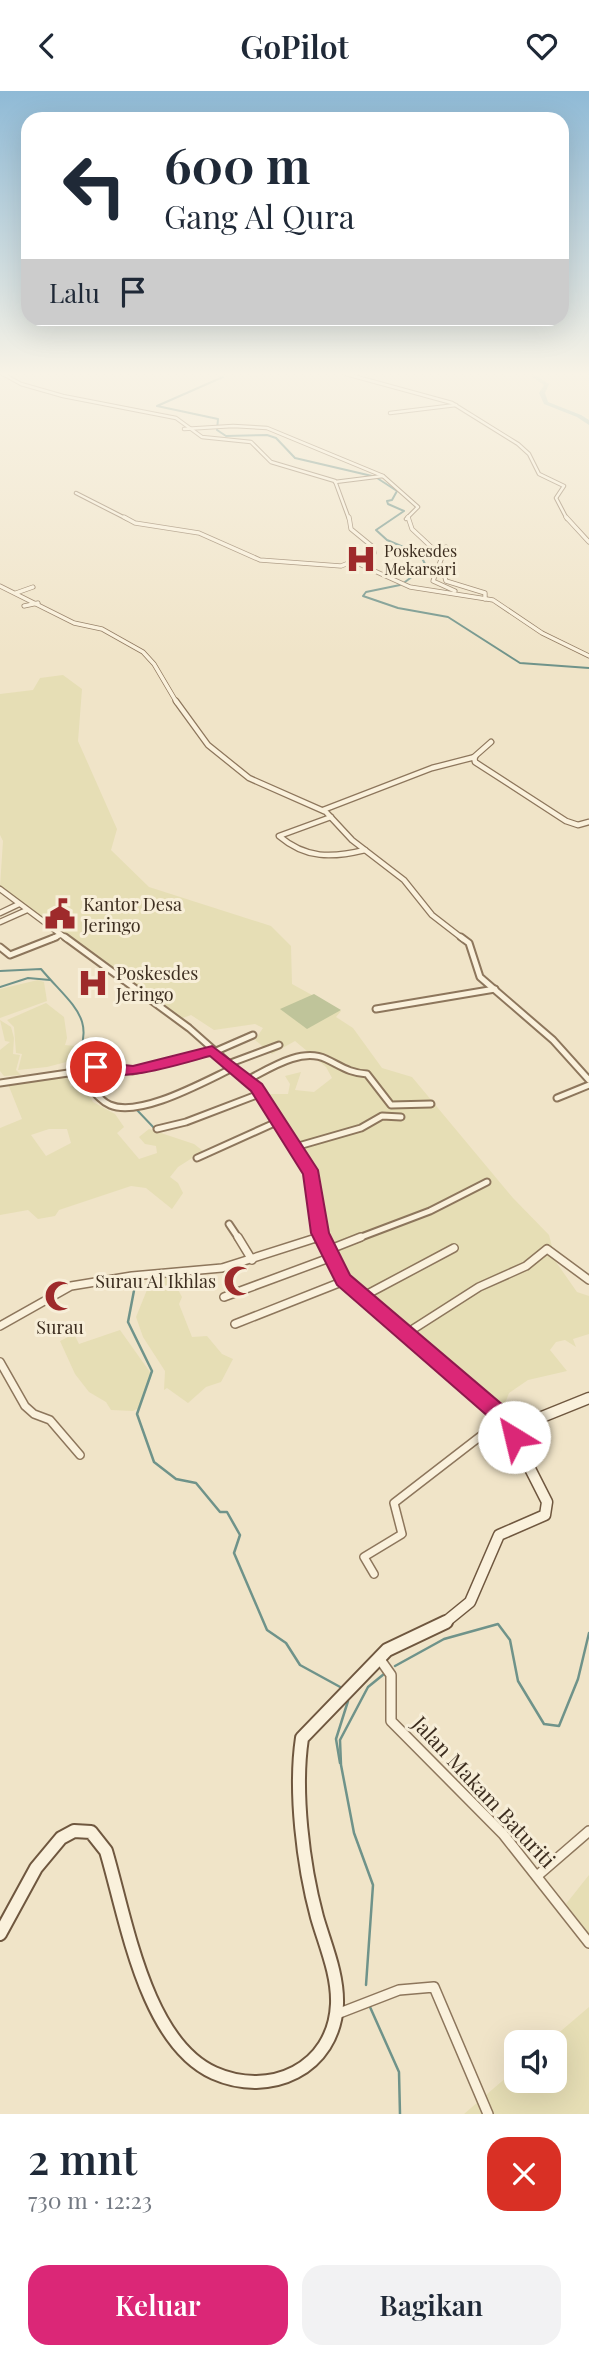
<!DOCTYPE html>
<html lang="id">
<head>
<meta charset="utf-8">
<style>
  :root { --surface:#fff; --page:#f2f2f3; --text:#1f2937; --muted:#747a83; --accent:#db2777 }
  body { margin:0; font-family:"Playfair Display",serif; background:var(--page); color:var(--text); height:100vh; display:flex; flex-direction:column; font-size:26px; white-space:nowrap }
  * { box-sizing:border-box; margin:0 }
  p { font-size:23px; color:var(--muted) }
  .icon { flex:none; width:38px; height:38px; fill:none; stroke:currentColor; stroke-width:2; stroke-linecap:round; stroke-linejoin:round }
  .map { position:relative; height:2023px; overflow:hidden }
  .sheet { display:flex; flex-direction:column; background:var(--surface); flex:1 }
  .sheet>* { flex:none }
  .top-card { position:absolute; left:21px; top:21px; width:548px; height:214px; border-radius:21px; box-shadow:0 7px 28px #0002; background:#fff; color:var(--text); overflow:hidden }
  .controls { position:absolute; left:504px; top:1939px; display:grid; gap:14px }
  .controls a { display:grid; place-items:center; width:63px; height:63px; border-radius:14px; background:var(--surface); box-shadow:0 7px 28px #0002; font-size:35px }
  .pin { position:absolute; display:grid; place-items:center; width:60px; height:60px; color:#fff; margin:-30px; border:4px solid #fff; border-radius:50%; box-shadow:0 2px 7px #0007 }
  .me { position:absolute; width:77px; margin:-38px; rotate:324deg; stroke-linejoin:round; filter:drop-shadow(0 0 5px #0008) }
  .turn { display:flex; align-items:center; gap:24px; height:147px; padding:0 28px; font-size:32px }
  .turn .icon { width:91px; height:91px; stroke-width:2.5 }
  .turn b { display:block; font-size:49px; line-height:60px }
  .then { display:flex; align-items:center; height:66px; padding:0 28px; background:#0003; gap:14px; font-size:26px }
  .round { display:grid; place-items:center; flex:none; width:74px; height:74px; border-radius:21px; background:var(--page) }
  .headline { display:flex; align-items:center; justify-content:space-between; height:119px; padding:0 28px }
  h1 { font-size:42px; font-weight:600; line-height:52px }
  .action { display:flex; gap:14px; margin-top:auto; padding:14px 28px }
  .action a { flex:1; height:80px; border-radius:21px; background:var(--accent); color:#fff; font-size:28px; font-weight:600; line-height:80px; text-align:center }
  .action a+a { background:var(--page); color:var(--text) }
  header { display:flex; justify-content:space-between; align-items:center; height:91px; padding:0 28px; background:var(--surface); font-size:32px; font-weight:600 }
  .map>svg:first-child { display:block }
</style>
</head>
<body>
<header><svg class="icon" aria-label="back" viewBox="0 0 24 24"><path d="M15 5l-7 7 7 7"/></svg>GoPilot<svg class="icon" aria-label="heart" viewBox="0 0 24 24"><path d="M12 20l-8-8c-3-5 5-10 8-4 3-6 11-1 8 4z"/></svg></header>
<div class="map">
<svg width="589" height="2023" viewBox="0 0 589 2023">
  <rect width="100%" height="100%" fill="#f0e4c8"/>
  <g fill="#e6deb5" fill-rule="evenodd">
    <path d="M63 584 82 598 78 650 117 738 111 759 149 796 271 835 291 855 292 893 341 920 336 926 353 937 382 977 412 986 513 1107 549 1144 556 1171 577 1201 589 1205V1243L573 1248 576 1256 565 1249 556 1251 550 1259 567 1280 528 1289 509 1302 502 1320 343 1189 322 1142 312 1089 263 1003H288L290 993 285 985 301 981 295 999 314 1001 332 987 326 976 295 950 272 963 255 949 263 937 255 933 214 939 191 924 177 929 0 796 3 750 0 744V603L33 599 40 587Z"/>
    <path d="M38 889 44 891 47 910 0 927V898Z"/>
    <path d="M46 912 64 926 67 947 65 954 75 955 70 970 47 976 18 979 22 963 16 962 14 936 7 929Z"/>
    <path d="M0 929 11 936 14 947 13 963 20 964 16 979 21 984 4 985 0 980V959L10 951 5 950Z"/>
    <path d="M78 977 69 985 70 995 85 997 93 1011 115 1023 124 1036 117 1042 139 1068 157 1062 156 1055 145 1053 139 1046 149 1038 194 1053 203 1060 178 1076 170 1086 178 1092 183 1102 172 1118 146 1097 131 1095 59 1119 55 1125 38 1128 28 1119 0 1124V1037L22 1028 8 993ZM49 1038H67L71 1052 46 1065 31 1044Z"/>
    <path d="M170 1184 182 1206 179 1213 192 1246 207 1245 222 1263 233 1268 221 1291 206 1296 188 1312 167 1297 164 1299 165 1280 143 1246 136 1226 151 1189Z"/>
    <path d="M120 1239 152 1284 139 1317 133 1320 111 1319 106 1311 89 1301 75 1283 60 1250 74 1243 79 1253Z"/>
    <path d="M589 1784V1843L566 1813Z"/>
    <path d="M589 1916V2023H464L516 1978V1990H555V1951H548Z"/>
  </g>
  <path fill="#bfc49a" d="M314 903 341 919 307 938 280 918Z"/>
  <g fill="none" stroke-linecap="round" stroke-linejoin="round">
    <g stroke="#6f938a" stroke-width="2">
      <path d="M223 286 157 315 218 328 217 339 226 345 267 344 276 347 295 367 372 385"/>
      <path d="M377 387 397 400 392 409 387 410 388 413 404 420 376 439 387 449 420 463 426 475 405 491"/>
      <path d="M400 494 366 501 363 505 398 517 448 526 520 572 589 577"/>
      <path d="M0 880 41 878C73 916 100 928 72 978"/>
      <path d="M0 896 28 887 50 889"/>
      <path d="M136 1018 156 1039"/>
    </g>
    <g stroke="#6f938a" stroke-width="2.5">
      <path d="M136 1189 128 1231 152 1280 137 1323 154 1371 176 1388 196 1392 220 1421H227L240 1444 234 1462 267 1539 286 1552 300 1574 342 1597"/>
      <path d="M395 1575 444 1548 498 1533 510 1549 518 1590 544 1633 559 1635 578 1588 589 1542"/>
      <path d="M340 1672 336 1648 348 1610"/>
      <path d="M366 1894 373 1794 354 1742 341 1674 340 1649 368 1596 384 1583"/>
      <path d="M370 1916 399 1981 400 2023"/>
    </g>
    <path fill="#a9c4bc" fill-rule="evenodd" d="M528 283H534L549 293 545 302 548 311 581 324 589 329V334L577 326 544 313 539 302 544 294Z"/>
    <g stroke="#8d765c" stroke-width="4.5">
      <g id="street-far5">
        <path d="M3 283 21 293 63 305 176 327 202 346 251 351 271 371 335 390 349 428"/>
        <path d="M346 283 452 312 518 353 529 363 539 383 564 395 556 407 567 428"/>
        <path d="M390 322 456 314"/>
        <path d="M184 338 233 335 267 337 383 385"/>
        <path d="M335 391 383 385 418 416 406 428"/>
        <path d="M76 402 127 428"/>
      </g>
    </g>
    <g stroke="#8d765c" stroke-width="5">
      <g id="street-far4">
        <path d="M124 426 135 432 199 442 260 469 341 475 374 462 373 456 351 438 349 426"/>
        <path d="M408 426 412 438 442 466 433 490 455 500"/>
        <path d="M566 426 589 451"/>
        <path d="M441 463H446V456"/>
        <path d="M357 472 410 496 493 509 542 542 589 565"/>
        <path d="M444 483 446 490 485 502V508"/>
        <path d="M0 495 74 532 102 538 143 561 154 573 177 612"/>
        <path d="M16 502 33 496"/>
        <path d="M24 515 38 512"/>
      </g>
    </g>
    <g stroke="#8d765c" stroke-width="7">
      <g id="street-far3">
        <path d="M176 610 208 654 249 687 326 721 352 749 404 789 432 824 463 848"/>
        <path d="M491 651 474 666 475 671 566 730 578 734 589 731"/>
        <path d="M323 719 432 677 475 666"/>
        <path d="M331 726 279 745C306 768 332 767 365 759"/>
        <path d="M0 798 67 848"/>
        <path d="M0 822 19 813"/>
        <path d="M0 831 27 819"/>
        <path d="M51 848 60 844"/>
      </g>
    </g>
    <g stroke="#8d765c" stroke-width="9">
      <g id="street-far2">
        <path d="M65 846 189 937 259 999 312 1083 323 1148"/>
        <path d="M461 846 469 852 480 886 553 949 589 989"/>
        <path d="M0 856 10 864 56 846"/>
        <path d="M376 918 495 898"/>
        <path d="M214 961 253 944"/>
        <path d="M228 973 279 954"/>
        <path d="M75 981 84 976 133 980 213 960"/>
        <path d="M247 989C269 978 301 956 326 968 341 975 349 982 367 983L391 1014 431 1013"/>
        <path d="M0 992 75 981C89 989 95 1008 110 1014 140 1027 205 990 233 977"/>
        <path d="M557 1007 589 994"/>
        <path d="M157 1038 186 1031 262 1002"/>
        <path d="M295 1056 361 1037 382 1025 401 1026"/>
        <path d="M197 1067 279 1030"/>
        <path d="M229 1133 239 1148"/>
        <path d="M314 1148 321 1146"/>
        <path d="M356 1148 430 1120 487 1091"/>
      </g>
    </g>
    <g stroke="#8d765c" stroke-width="10">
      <g id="street-far1">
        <path d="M238 1146 252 1169"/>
        <path d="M322 1146 343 1189 517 1338"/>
        <path d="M328 1159 361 1146"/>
        <path d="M224 1206 332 1166"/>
        <path d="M362 1206 454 1157"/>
        <path d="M235 1233 344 1190"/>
        <path d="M0 1235 71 1195 132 1185 222 1177 319 1146"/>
        <path d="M407 1242 479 1196 526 1175 547 1158 589 1189"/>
        <path d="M0 1271 25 1315 34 1323 50 1329 80 1364"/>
        <path d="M374 1483 364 1466 402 1443 394 1412 504 1327"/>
      </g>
    </g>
    <g stroke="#8d765c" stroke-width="12">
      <g id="street">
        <path d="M379 1567 391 1584V1630L503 1743 589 1852"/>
        <path d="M537 1785 589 1740"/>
        <path d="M337 1923 399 1899 434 1896 488 2023"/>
      </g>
    </g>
    <g stroke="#6f573f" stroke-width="13">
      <path id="secondary-far1" d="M443 1533 470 1511 499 1444 545 1424 547 1411 515 1348 516 1340 522 1334 589 1307"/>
    </g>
    <g stroke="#6f573f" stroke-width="16">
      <path id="secondary" d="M0 1843 36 1777 61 1747 74 1740 91 1741 106 1760C126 1827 145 1951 214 1982 270 2007 334 1978 337 1913 338 1883 325 1854 317 1826 303 1774 294 1700 302 1647L387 1559 446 1531"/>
    </g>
    <use href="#street-far5" stroke="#faf1dc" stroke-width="2.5"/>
    <use href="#street-far4" stroke="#faf1dc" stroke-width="3.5"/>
    <use href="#street-far3" stroke="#faf1dc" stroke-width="4.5"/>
    <use href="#street-far2" stroke="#faf1dc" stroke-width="5"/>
    <use href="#street-far1" stroke="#faf1dc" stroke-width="7"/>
    <use href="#street" stroke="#faf1dc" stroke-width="9"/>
    <use href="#secondary-far1" stroke="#faf1dc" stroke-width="10"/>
    <use href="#secondary" stroke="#faf1dc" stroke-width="12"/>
  </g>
  <linearGradient id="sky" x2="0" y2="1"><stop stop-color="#8fbad6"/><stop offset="0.5" stop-color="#f8f3e6"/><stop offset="1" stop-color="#f8f3e6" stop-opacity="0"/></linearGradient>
  <rect width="589" height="566" fill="url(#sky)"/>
  <path fill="#db2777" stroke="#8e194d" stroke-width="2" d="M212 955 262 993 318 1079 329 1142 350 1184 524 1332 527 1338 522 1352 514 1355 507 1352 506 1341 337 1194 311 1142 303 1083 251 1000 210 965C183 972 109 997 89 976L96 971 133 975Z"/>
  <defs>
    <g id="hospital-bare" transform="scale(2.415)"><path d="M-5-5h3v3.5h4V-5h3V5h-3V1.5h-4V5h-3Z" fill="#9e2a2b" stroke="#f7eed8" stroke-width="2.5" paint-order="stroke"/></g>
    <g id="civic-bare" transform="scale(2.415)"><path d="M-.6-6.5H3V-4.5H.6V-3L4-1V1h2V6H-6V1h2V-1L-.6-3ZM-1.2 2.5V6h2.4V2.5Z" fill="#9e2a2b" stroke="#f7eed8" stroke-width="2.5" paint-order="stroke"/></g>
    <g id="mosque-bare" transform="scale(2.415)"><path d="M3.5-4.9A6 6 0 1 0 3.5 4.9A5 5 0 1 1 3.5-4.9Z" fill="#9e2a2b" stroke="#f7eed8" stroke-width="2.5" paint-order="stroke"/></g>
  </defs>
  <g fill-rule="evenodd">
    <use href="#hospital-bare" x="361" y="468"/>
    <use href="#civic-bare" x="60" y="823"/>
    <use href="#hospital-bare" x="93" y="892"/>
    <use href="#mosque-bare" x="239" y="1190"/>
    <use href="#mosque-bare" x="60" y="1205"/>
  </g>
  <g text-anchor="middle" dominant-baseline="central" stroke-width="6" stroke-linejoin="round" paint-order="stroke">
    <g font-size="16" fill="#3d2e20" stroke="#f7eed8" text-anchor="start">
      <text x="384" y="459">Poskesdes<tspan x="384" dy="18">Mekarsari</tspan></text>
    </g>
    <g font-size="18" fill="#3d2e20" stroke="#f7eed8" text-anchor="start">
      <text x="83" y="813">Kantor Desa<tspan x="83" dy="21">Jeringo</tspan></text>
      <text x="116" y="882">Poskesdes<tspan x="116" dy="21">Jeringo</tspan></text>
      <text x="216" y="1190" text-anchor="end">Surau Al Ikhlas</text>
      <text x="60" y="1236" text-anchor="middle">Surau</text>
    </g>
    <g font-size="21" fill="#3d2e20" stroke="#f7eed8">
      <text transform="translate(485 1700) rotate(47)">Jalan Makam Baturiti</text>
    </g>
  </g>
</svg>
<div class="controls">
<a><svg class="icon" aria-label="sound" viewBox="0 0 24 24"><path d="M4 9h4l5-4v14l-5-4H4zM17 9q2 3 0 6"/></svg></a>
</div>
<div class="pin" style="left:96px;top:976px;background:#d93025"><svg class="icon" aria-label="arrive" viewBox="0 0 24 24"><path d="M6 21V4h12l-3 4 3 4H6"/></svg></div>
<svg class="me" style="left:514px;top:1346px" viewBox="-20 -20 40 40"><circle r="19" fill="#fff"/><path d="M0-13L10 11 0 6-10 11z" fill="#db2777"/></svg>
<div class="top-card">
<div class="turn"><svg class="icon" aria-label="left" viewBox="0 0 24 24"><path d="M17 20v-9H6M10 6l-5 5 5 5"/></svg><div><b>600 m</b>Gang Al Qura</div></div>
<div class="then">Lalu<svg class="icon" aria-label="arrive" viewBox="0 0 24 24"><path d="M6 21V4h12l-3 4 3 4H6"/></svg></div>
</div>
</div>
<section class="sheet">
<div class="headline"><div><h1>2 mnt</h1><p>730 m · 12:23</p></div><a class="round" style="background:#d93025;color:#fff"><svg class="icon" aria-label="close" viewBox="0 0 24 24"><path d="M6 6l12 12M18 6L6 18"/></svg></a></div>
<div class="action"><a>Keluar</a><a>Bagikan</a></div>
</section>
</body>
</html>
